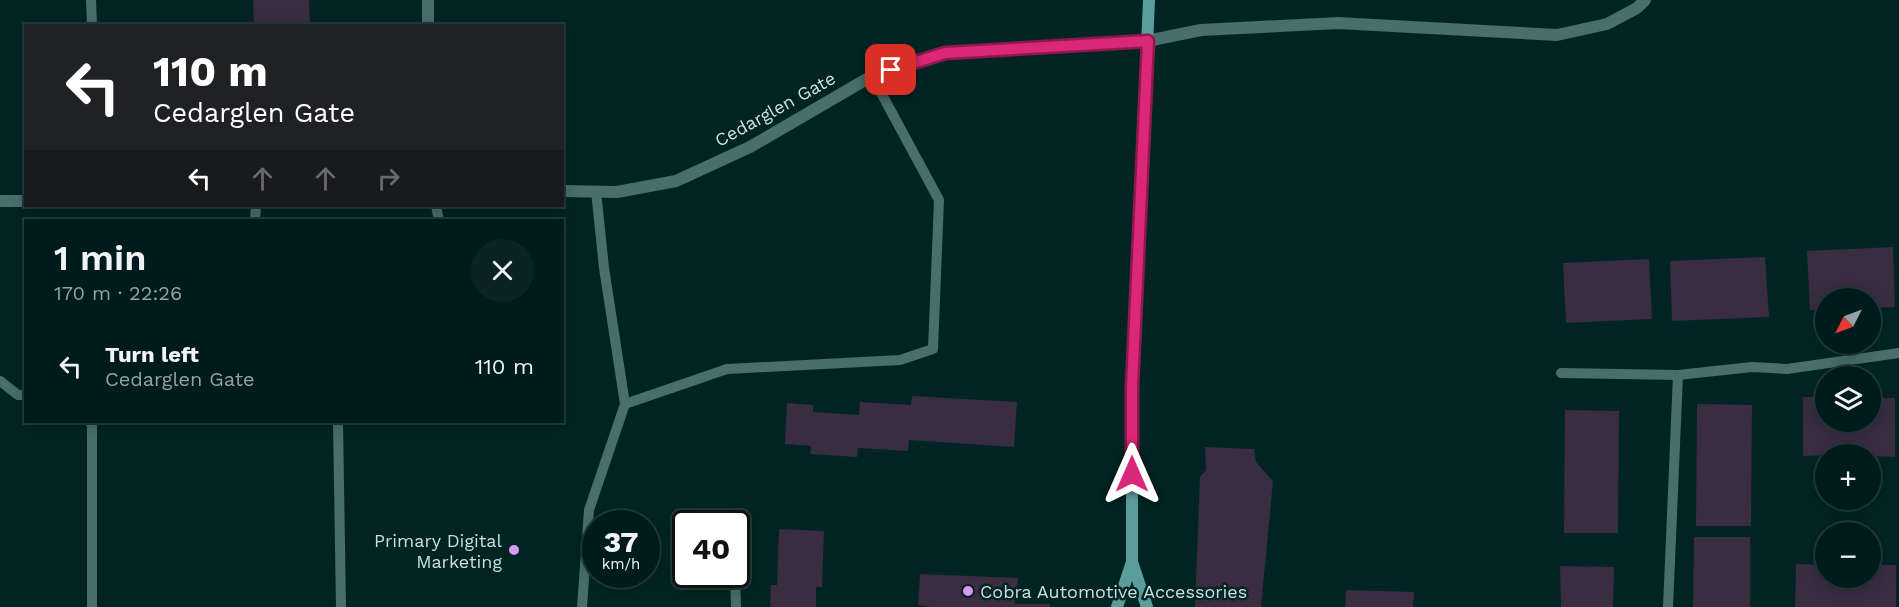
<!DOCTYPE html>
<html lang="en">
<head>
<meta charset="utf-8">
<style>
  :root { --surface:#001b1b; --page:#0a2424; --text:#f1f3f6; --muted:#95a1a3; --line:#22393a }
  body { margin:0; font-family:"Work Sans",sans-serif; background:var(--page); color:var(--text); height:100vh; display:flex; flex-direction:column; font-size:22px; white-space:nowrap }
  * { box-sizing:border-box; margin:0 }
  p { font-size:20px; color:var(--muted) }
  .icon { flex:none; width:33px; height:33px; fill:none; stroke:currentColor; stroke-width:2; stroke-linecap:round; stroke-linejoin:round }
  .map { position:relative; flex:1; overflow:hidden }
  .sheet { position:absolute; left:24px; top:219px; width:540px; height:204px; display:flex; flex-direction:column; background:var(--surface); border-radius:0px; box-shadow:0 3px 15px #0003,0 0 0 2px var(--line) }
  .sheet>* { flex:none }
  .guide { position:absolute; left:24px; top:24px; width:540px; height:183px; border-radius:0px; box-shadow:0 3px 15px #0003,0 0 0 2px var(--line); background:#202124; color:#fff; overflow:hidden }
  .needle { width:39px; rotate:228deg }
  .controls { position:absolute; left:1815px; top:288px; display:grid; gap:12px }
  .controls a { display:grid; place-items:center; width:66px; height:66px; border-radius:50%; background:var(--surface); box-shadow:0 3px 15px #0003,0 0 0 2px var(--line); font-size:30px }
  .speed { position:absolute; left:582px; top:510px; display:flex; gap:12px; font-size:30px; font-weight:700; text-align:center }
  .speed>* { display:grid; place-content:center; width:78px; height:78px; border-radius:50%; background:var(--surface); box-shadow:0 3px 15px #0003,0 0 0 2px var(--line); line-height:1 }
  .speed small { font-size:15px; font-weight:400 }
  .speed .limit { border:3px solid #111; border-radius:9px; background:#fff; color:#111 }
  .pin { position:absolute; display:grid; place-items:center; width:51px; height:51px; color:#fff; margin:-26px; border-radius:12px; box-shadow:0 3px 9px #0006 }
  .me { position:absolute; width:66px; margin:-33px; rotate:0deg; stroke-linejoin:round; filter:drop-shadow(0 0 4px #0008) }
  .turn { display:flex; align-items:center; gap:21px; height:126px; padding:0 30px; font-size:27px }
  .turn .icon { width:78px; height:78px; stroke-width:2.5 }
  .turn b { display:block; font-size:42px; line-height:51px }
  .lanes { display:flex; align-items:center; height:57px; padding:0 30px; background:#0003; justify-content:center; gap:30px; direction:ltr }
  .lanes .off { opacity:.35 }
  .round { display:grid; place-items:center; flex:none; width:63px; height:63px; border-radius:32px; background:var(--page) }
  .headline { display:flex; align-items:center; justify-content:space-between; height:102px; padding:0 30px }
  h1 { font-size:36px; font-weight:600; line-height:45px }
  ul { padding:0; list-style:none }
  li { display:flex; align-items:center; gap:18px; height:90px; padding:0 30px }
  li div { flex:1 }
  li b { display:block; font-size:22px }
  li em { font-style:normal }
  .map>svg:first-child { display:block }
</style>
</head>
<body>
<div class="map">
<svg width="1899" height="607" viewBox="0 0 1899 607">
  <rect width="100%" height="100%" fill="#002424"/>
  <g fill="#3a2c41">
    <path d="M253 0H309L310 26H254Z"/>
    <path d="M1893 247 1895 307 1870 308V298H1826V310H1810L1807 251Z"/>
    <path d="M1765 257 1769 317 1672 321 1670 261Z"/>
    <path d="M1649 259 1652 319 1566 323 1563 263Z"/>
    <path d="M912 396 1017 402 1014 447 909 440 908 451 858 448 857 457 810 454 811 446 785 444 787 403 813 405V412L859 415 860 402 911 405Z"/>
    <path d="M1803 397H1826V422H1870V398H1895V457L1870 456V454L1803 456Z"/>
    <path d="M1697 404 1752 405 1751 526H1696Z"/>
    <path d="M1565 410 1619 411 1618 533H1564Z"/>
    <path d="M1205 447 1254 449 1256 462 1273 481 1261 607H1195L1200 477 1206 470Z"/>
    <path d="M779 529 824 531 822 587H816V607H770L771 585H777Z"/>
    <path d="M1694 537H1750V607H1693Z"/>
    <path d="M1796 564 1826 565V578H1870V565H1896V607H1795Z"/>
    <path d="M1560 566 1614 567 1613 607H1561Z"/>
    <path d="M920 574 1018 578 1015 604H1050V607H930L918 605Z"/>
    <path d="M1346 590 1414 592 1413 607H1345Z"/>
  </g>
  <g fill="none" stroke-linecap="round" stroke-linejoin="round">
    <g stroke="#466f6d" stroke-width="10">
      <path d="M91 0 92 26"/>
      <path d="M436 206 439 220"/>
      <path d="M255 220 256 206"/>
      <path d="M1561 373 1678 375 1752 367 1787 369 1899 353"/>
      <path d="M0 381 18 395H26"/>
      <path d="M625 404 727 369 900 360 933 349 939 200 872 76"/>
      <path d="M90 422 92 426V607"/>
      <path d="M338 422 341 607"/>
      <path d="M735 514V524"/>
      <path d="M735 574 736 607"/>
      <path d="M582 607 589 510 625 404 604 268 596 191"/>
      <path d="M1668 607 1678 375"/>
    </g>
    <g stroke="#466f6d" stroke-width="12">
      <path d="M428 0V26"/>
      <path d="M562 191 617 192 676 181 750 147 872 76 945 53 1147 41 1201 30 1338 23 1557 35 1607 24 1637 8 1645 0"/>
      <path d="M0 201H26"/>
    </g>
    <g stroke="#5a9d9b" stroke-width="12">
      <path d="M1132 562 1147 607"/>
      <path d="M1117 607 1132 562V387L1149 0"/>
    </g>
  </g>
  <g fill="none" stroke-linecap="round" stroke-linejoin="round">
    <g stroke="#8e194d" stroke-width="15">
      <path id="route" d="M891 70 945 53 1148 41 1132 387V474"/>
    </g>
    <use href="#route" stroke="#db2777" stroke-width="10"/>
  </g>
  <g fill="#d89af8" stroke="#002424" stroke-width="2">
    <circle cx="514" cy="550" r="6"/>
    <circle cx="968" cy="591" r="6"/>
  </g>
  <g text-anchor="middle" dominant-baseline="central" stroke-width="5" stroke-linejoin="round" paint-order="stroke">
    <g font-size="18" fill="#ccdfde" stroke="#002424">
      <text transform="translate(775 109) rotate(-29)">Cedarglen Gate</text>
    </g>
    <g font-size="18" fill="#ccdfde" stroke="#002424" text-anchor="end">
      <text x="502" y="540">Primary Digital<tspan x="502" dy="21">Marketing</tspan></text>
      <text x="980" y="591" text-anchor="start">Cobra Automotive Accessories</text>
    </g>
  </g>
</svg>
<div class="controls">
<a><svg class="needle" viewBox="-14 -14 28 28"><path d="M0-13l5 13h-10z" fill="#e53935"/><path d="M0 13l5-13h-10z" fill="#95a1a3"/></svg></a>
<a><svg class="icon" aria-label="layers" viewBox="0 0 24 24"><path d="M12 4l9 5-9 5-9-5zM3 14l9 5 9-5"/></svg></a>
<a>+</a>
<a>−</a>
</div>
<div class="speed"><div>37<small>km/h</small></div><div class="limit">40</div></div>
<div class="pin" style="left:891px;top:70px;background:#d93025"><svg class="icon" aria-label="arrive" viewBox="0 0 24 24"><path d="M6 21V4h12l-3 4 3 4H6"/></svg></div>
<svg class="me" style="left:1132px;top:474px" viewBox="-20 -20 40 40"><path d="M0-17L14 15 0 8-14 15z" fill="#db2777" stroke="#fff" stroke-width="4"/></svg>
<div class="guide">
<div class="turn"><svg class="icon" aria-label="left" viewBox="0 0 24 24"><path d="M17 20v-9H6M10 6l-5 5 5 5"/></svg><div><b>110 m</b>Cedarglen Gate</div></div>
<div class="lanes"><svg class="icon" aria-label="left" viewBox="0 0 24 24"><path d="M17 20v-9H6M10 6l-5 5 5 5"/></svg><svg class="icon off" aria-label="ahead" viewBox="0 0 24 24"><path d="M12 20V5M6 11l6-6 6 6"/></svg><svg class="icon off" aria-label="ahead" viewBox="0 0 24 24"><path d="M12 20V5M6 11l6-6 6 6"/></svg><svg class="icon off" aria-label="right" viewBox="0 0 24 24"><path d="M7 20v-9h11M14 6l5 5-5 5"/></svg></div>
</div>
<section class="sheet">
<div class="headline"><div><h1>1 min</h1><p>170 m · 22:26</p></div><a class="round"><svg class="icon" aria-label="close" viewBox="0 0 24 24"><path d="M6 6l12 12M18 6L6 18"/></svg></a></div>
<ul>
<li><svg class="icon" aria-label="left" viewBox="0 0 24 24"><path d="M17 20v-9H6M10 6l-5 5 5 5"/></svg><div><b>Turn left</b><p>Cedarglen Gate</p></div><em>110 m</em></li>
</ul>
</section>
</div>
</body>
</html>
